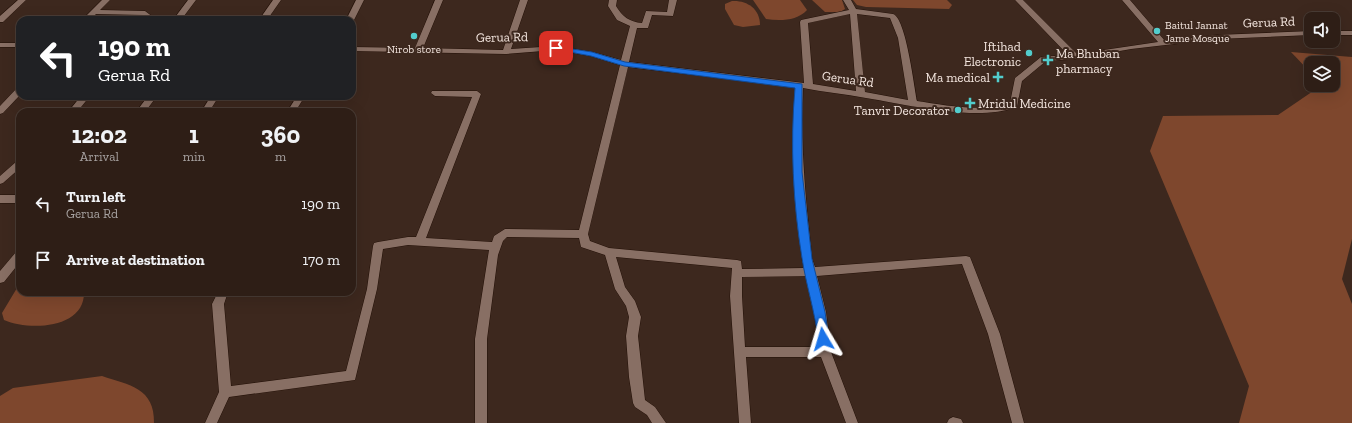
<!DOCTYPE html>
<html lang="en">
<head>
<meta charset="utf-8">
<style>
  :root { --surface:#2e1e16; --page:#36271f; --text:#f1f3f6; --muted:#a7a2a1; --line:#493c35 }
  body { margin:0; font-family:"Zilla Slab",serif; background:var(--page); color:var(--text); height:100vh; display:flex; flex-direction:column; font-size:15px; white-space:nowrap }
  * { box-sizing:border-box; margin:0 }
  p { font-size:13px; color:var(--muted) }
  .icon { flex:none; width:22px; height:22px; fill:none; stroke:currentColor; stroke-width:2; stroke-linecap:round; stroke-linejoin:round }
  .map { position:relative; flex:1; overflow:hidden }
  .details { position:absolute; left:16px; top:108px; width:340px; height:188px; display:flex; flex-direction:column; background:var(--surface); border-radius:12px; box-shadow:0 4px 16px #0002,0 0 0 1px var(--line) }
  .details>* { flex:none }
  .banner { position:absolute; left:16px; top:16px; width:340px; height:84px; border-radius:12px; box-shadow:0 4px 16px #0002,0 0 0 1px var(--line); background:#202124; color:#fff; overflow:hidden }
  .controls { position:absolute; left:1304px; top:12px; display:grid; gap:8px }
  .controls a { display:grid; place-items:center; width:36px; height:36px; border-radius:8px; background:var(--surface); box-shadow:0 4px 16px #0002,0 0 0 1px var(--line); font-size:20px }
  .pin { position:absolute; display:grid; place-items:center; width:34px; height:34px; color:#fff; margin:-17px; border-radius:8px; box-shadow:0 2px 6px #0006 }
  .me { position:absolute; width:44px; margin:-22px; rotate:353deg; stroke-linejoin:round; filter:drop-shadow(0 0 3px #0008) }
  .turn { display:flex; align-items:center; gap:14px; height:84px; padding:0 16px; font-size:18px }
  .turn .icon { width:52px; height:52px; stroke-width:2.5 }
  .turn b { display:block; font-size:28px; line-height:34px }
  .eta { display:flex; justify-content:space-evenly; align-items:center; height:68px; text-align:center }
  .eta b { font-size:24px; font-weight:700; line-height:28px }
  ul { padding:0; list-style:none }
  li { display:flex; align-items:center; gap:12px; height:56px; padding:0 16px }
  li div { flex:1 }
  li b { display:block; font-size:15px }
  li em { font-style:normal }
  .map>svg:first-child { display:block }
</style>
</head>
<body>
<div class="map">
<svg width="1352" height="423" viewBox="0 0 1352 423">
  <rect width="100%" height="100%" fill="#3d281e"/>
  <g fill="#7e472d">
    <path d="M753 0H800L807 10C797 21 780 21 766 19Z"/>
    <path d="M812 0H842L845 9 840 12H825Z"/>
    <path d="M853 0H947L952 5 949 9 866 7 857 5Z"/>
    <path d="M732 1C746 0 760 8 760 25L743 27 734 25 725 9V4Z"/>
    <path d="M1291 52 1352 57V239L1342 279 1352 304V423H1239L1249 386 1150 151 1163 116 1278 115 1322 85H1333V63H1311V73Z"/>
    <path d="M17 288H20V292H84C85 329 29 331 4 320L2 313Z"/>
    <path d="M102 376C129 385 155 388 154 423H0V396L13 388Z"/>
  </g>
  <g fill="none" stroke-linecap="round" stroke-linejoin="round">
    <g stroke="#231007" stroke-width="1">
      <g id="street">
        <path d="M18 0H26L3 22H0V16Z"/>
        <path d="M102 0H110L100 10 145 11 153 17 151 20H143L145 17 143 15 96 14 90 20H82Z"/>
        <path d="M188 0H196L181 20H173Z"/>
        <path d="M273 0H281L267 20H259Z"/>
        <path d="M356 0H364L353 22 352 20H346Z"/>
        <path d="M435 0H443L423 48 503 50 520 0H528L511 49 556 46 592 52 621 60 630 26 617 20 608 6 609 0H617L616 6C622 16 629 22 642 23L646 11 667 12 669 0H677L673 16 652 15 648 28H637L629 62 804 83 800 22 801 20 849 10 843 0H851L856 9 893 14C906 18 914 86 917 101 944 105 984 113 1010 103L1015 78 1041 57 1068 55 1015 0H1023L1077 54 1158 42 1122 0H1130L1165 41 1217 35 1311 31V35L1217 39 1131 49 1075 59 1046 61 1022 81 1017 107C976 122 910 105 866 98 845 94 823 92 803 88 800 146 806 202 812 259L815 267 966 256 970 257 1000 334 1024 423H1012L988 334 962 264 817 276 826 312 831 352 858 423H846L821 357H746L751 423H739L730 296 732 268 616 257 625 287 635 301 641 317 638 336 645 400 655 407 666 423H652L647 415 635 407 633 403 629 377 626 336 629 317 626 306 615 289 605 255 581 247 579 238 507 237 503 241 498 255 487 339V423H475V339L489 250 408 245 383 249 377 289 355 380 229 397 217 423H205L219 392 212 304 218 292H228L224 304 231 386 346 371 367 289 373 246 374 243 378 242 408 237H416L472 97 435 96 431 93 432 91H477L481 94 426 238 492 242 494 236 505 229 579 230 620 65 591 56 556 50 506 54 352 51V47L415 48ZM850 14 856 91 813 84 808 23ZM857 14 890 18 898 38 908 100 865 92ZM628 67 795 87C791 145 796 202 802 259L804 268 742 269 741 261 737 260 609 248 590 241 588 234ZM807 276 814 312 819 347H745L742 296V277Z"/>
        <rect x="1333" y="31" width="19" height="4"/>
        <rect x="0" y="43" width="20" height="4"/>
        <path d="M20 87V95L3 113 0 114V106L17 88Z"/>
        <path d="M81 96H90L77 112H68Z"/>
        <path d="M148 96H157L145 112H136Z"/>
        <path d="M211 96H219L209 112H201Z"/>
        <path d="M297 96H305L295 112H287Z"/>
        <path d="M20 160V168L3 183 0 184V176L17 161Z"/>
        <rect x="0" y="195" width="20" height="8"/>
        <path d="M20 251V262L4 282 0 283V271L16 252Z"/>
        <path d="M953 417 961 419 963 423H947L949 419Z"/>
      </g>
    </g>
    <use href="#street" fill="#886f64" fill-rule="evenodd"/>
  </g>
  <path fill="#1a73e8" stroke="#114b97" d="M553 46 592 52 625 62 802 84V172L812 259 825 312 829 339 827 342H820L818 339C815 311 806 285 802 258 793 203 790 144 795 88L624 66 591 56 553 49Z"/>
  <g fill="#52cdcd" stroke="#3d281e" stroke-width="1.5">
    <circle cx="1157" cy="31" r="4"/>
    <circle cx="414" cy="36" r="4"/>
    <circle cx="1029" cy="53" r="4"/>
    <path d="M1046 54h4v4h4v4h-4v4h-4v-4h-4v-4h4z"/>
    <path d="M996 71h4v4h4v4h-4v4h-4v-4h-4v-4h4z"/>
    <path d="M968 97h4v4h4v4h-4v4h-4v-4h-4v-4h4z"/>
    <circle cx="958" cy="110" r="4"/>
  </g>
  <g text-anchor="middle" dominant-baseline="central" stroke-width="4" stroke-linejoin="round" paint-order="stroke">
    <g font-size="11" fill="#f5e7e0" stroke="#3d281e" text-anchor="start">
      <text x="1165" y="25">Baitul Jannat<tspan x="1165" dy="13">Jame Mosque</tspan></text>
      <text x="414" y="49" text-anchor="middle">Nirob store</text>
    </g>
    <g font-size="13" fill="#f5e7e0" stroke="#3d281e">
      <text transform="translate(1269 22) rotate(-2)">Gerua Rd</text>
      <text transform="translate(502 37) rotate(-1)">Gerua Rd</text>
      <text transform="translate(848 79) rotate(8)">Gerua Rd</text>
    </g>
    <g font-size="13" fill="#f5e7e0" stroke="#3d281e" text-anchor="end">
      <text x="1021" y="46">Iftihad<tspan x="1021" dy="15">Electronic</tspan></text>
      <text x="1056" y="53" text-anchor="start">Ma Bhuban<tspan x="1056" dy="15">pharmacy</tspan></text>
      <text x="990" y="77">Ma medical</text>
      <text x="978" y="103" text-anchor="start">Mridul Medicine</text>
      <text x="950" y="110">Tanvir Decorator</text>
    </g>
  </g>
</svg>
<div class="controls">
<a><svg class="icon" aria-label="sound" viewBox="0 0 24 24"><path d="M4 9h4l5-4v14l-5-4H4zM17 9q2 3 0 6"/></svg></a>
<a><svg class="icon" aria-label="layers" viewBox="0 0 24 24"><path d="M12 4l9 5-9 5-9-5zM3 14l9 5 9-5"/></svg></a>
</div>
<div class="pin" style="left:556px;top:48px;background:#d93025"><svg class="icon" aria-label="arrive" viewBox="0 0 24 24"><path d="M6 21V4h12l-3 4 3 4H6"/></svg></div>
<svg class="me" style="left:823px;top:339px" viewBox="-20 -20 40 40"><path d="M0-17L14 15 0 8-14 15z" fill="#1a73e8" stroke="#fff" stroke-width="4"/></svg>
<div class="banner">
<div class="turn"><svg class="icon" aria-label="left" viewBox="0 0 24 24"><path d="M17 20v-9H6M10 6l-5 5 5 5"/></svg><div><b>190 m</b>Gerua Rd</div></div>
</div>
<section class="details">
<div class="eta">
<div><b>12:02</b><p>Arrival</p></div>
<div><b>1</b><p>min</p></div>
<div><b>360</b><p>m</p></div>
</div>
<ul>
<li><svg class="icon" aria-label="left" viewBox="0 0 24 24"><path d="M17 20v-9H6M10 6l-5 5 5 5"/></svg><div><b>Turn left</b><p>Gerua Rd</p></div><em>190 m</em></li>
<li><svg class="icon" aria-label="arrive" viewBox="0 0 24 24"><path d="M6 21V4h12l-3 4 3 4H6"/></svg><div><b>Arrive at destination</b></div><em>170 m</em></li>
</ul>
</section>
</div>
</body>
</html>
